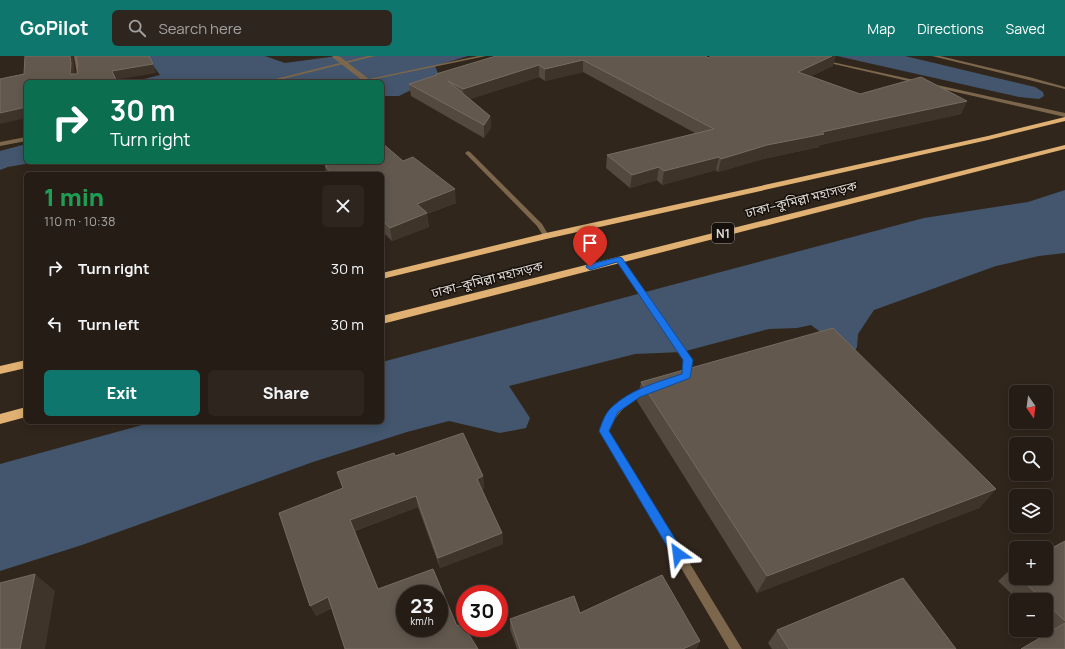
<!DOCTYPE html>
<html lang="en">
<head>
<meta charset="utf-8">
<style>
  :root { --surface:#251c15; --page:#2d251e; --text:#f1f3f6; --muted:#a3a1a0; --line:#423a34; --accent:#0f766e }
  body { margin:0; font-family:Manrope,"Noto Sans Bengali",sans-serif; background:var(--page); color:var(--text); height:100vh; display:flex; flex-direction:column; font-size:15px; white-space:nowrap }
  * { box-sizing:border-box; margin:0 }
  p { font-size:13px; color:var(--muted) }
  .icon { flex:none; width:22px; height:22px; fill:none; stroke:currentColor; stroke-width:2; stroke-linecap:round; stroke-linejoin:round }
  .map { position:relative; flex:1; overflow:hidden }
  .drawer { position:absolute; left:24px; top:116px; width:360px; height:252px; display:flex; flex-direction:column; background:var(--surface); border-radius:6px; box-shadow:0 2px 10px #0003,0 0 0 1px var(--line) }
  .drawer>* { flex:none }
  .guide { position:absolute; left:24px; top:24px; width:360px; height:84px; border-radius:6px; box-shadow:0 2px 10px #0003,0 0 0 1px var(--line); background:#0b6e4f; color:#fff; overflow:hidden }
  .needle { width:26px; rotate:166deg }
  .buttons { position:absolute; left:1009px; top:329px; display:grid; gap:8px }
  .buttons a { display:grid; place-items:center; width:44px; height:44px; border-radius:6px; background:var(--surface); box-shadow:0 2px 10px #0003,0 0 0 1px var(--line); font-size:20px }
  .speed { position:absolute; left:396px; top:529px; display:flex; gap:8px; font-size:20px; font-weight:700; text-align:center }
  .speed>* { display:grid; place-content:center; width:52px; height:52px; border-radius:50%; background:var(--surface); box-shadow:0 2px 10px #0003,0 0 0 1px var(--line); line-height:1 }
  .speed small { font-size:10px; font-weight:400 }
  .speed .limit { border:6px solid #d22; background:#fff; color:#111 }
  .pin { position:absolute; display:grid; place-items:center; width:34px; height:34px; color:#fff; margin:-41px -17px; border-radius:50% 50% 50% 0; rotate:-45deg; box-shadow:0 0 4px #0007 }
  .pin .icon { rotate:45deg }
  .me { position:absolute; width:44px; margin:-22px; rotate:329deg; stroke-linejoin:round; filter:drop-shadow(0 0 3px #0008) }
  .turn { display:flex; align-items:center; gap:14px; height:84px; padding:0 20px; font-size:18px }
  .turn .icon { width:52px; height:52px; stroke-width:2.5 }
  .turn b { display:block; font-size:28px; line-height:34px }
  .round { display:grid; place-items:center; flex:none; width:42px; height:42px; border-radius:6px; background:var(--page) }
  .head { display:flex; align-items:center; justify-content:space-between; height:68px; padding:0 20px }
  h1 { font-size:24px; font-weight:800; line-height:30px; color:#1e9e55 }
  .button { display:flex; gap:8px; margin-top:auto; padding:8px 20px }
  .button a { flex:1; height:46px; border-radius:6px; background:var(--accent); color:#fff; font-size:16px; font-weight:800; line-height:46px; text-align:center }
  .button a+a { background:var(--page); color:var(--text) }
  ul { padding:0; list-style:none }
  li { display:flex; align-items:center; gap:12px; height:56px; padding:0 20px }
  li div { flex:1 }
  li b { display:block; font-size:15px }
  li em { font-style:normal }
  header { display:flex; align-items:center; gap:24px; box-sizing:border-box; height:56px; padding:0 20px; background:var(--accent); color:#fff }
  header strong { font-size:19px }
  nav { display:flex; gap:22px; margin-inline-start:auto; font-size:14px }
  .search { width:280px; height:36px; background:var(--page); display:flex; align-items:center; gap:10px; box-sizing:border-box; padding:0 14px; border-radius:6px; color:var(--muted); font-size:15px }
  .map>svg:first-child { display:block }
</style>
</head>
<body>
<header>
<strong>GoPilot</strong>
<div class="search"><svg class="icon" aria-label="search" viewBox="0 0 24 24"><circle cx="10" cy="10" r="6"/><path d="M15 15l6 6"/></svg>Search here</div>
<nav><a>Map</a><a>Directions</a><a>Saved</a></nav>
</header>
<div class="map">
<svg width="1065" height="593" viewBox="0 0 1065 593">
  <rect width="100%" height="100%" fill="#31261c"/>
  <g fill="#43566d">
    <path d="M146 0H265L285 7 337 0H468L435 10 439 20 399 40H382V26H132L160 19Z"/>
    <path d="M837 0H905L1035 31 1043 36 1044 40 1039 43 1019 41Z"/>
    <path d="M26 88V106H36L8 111 0 114V95Z"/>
    <path d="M1065 134V197L1039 200 996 210 874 254 858 278 857 291 852 300 811 269 797 272 769 273 682 296 635 298 509 330 530 362 526 372 500 377 449 365 407 376 313 406 82 489 0 515V408L153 366H382V306L924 162 1028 146Z"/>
  </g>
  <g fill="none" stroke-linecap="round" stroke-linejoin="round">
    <path fill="#7c674d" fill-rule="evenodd" d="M468 95 470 96 542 168 549 180 548 181H544L537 170 466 98 465 97Z"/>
    <g fill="#7c674d" fill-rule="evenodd">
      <path d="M74 0H78L81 17 80 26H76L77 17Z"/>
      <path d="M368 0H375L271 26H263Z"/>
      <path d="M478 0H486L366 25 364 24Z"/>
      <path d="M932 0H940L1029 21 1065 31V33Z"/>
      <path d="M823 4 1065 57V61L825 6H823Z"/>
      <path d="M26 81V85L0 90V86Z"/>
      <path d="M619 201 621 202 691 302 692 304 690 322 684 324 681 323 680 321 683 318 684 304 616 203Z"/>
      <path d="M649 331 652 332 653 334 652 336C632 344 617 354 609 375L742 593H729L600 375C609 352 625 338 649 331Z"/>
    </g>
    <g fill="#e0b172" fill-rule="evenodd">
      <path d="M1065 61V65L988 84 546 183 382 223V217L546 177 988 80Z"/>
      <path d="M1065 89V93L382 268V260Z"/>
      <path d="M26 304V312L0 318V310Z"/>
      <path d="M26 351V361L0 368V358Z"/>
    </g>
    <path stroke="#7c674d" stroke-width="5" d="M335 0 366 24"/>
  </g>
  <g fill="#53493e">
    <path d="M496 0 708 2 833 10 811 20 860 38 967 45 961 58 820 89 819 91 763 103 718 116 716 114 662 129 657 124 630 132 606 112 607 99 695 77 583 16 545 25 539 21 470 43 490 60 491 72 484 82 411 40 409 28 436 19V18Z"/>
    <path d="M403 105 456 147 427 158 429 171 392 185 382 175V118H326L325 110Z"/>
    <path d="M641 326 996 433 979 452 757 537 637 345Z"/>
    <path d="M483 420 484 432 482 433 502 477 503 488 440 512 418 451 355 475 378 533 457 570 478 593 332 552 316 560 343 432Z"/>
    <path d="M1065 485V593L1046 572V544H1018L998 525 1011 513 1016 510V522H1046Z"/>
    <path d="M580 557 700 585 696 593H517L510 573V563Z"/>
    <path d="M777 574 956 593H772L768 587Z"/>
  </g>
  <g fill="#3f342a">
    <path d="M70 0H73L75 17V26L70 18Z"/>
    <path d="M832 0H836L833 10 795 28 798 16Z"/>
    <path d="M583 4V16L545 25V13Z"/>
    <path d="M153 8 156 17 116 24 117 26 112 15Z"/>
    <path d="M539 9V21L464 45 463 33Z"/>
    <path d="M967 45 961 58 820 89 819 91 763 103 718 116 721 103 767 89 822 76Z"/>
    <path d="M26 51V62L0 68V57Z"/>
    <path d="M490 60 491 72 484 82V69Z"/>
    <path d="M719 101 716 114 662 129 664 115Z"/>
    <path d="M659 111 657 124 630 132 632 119Z"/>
    <path d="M455 133 456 147 427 158 429 171 392 185 390 172 417 148Z"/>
    <path d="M483 420 484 432 478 434 477 423Z"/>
    <path d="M996 433 979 452 757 537 767 520Z"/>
    <path d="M416 440 418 451 354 475 350 464Z"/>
    <path d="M502 477 503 488 440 512 438 502Z"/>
    <path d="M35 518 55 535 45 593H20Z"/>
    <path d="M328 541 333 551 316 560 310 550Z"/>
    <path d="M700 585 696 593H683Z"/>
  </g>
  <g fill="#62584e" stroke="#766c62" fill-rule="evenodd">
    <path d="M25 0H70L71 8 70 18H77L78 8 76 0H149L153 8 112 15 117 26H26V51L0 57V23L24 18Z"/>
    <path d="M496 0H706L708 2 711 0H832L798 16 860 38 921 21 967 45 822 76 824 78 767 89 721 103 719 101 664 115 659 111 632 119 607 99 714 73 583 4 545 13 539 9 463 33 448 25 490 60 484 69 409 28 437 19 436 18Z"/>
    <path d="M382 87 403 105 413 101 455 133 417 148 427 157 390 172 382 164V118H333L325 110 336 106H382Z"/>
    <path d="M833 272 996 433 767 520 641 326Z"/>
    <path d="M463 377 483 420 477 423 502 477 438 502 416 440 350 464 378 533 433 513 457 570 462 567 478 593H345L328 541 310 550 279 457 343 432 337 416 394 397 395 400ZM405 538H439V572H405Z"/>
    <path d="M1065 485V565L1046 547V544H1043L1020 522H1046V495Z"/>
    <path d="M1016 510V518L1011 513Z"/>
    <path d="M35 518 20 593H0V527Z"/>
    <path d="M662 519 700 585 683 593H520L510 563 574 540 580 557Z"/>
    <path d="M903 522 956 593H789L777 574Z"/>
    <path d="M1065 567V593H1021Z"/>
  </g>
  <path fill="#1a73e8" stroke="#114b97" d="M619 201 622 202 693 304 690 322 640 341 618 356 609 375 682 494 684 498 682 502 678 503 674 502 599 375C602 367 605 357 612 351 631 333 658 326 682 318L683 304 617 206 590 214 586 211 587 209Z"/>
  <g text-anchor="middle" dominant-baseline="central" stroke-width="3" stroke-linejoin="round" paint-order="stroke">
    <rect fill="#15100c" stroke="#a29b95" stroke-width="1" x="712" y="167" width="22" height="20" rx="3"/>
    <g font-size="12" font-weight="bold" fill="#ded7d0">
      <text x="723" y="177">N1</text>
    </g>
    <g font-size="13" fill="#ded7d0" stroke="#15100c">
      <text transform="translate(801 143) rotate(-14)">ঢাকা–কুমিল্লা মহাসড়ক</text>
      <text transform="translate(487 223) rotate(-14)">ঢাকা–কুমিল্লা মহাসড়ক</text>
    </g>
  </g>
</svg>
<div class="buttons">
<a><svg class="needle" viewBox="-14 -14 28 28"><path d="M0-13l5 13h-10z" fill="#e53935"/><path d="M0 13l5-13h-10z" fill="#a3a1a0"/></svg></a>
<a><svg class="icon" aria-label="search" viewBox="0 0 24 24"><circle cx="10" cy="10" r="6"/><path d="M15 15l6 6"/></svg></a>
<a><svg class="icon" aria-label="layers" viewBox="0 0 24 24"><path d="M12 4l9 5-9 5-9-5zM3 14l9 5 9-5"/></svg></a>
<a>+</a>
<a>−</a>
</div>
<div class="speed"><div>23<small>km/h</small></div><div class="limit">30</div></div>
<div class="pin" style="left:590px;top:211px;background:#d93025"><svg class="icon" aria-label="arrive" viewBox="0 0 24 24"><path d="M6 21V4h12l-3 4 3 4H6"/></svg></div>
<svg class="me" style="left:678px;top:498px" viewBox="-20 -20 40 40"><path d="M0-17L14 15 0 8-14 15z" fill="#1a73e8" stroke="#fff" stroke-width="4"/></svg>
<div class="guide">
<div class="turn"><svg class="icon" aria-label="right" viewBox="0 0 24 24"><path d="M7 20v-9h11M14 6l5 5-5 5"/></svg><div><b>30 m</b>Turn right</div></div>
</div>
<section class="drawer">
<div class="head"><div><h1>1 min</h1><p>110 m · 10:38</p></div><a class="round"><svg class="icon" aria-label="close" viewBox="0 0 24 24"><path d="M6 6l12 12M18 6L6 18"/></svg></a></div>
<ul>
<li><svg class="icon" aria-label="right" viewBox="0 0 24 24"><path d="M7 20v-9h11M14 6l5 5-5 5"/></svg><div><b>Turn right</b></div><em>30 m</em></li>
<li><svg class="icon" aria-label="left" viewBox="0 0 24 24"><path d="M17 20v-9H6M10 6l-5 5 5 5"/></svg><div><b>Turn left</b></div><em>30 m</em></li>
</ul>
<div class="button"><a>Exit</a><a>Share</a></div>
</section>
</div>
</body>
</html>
